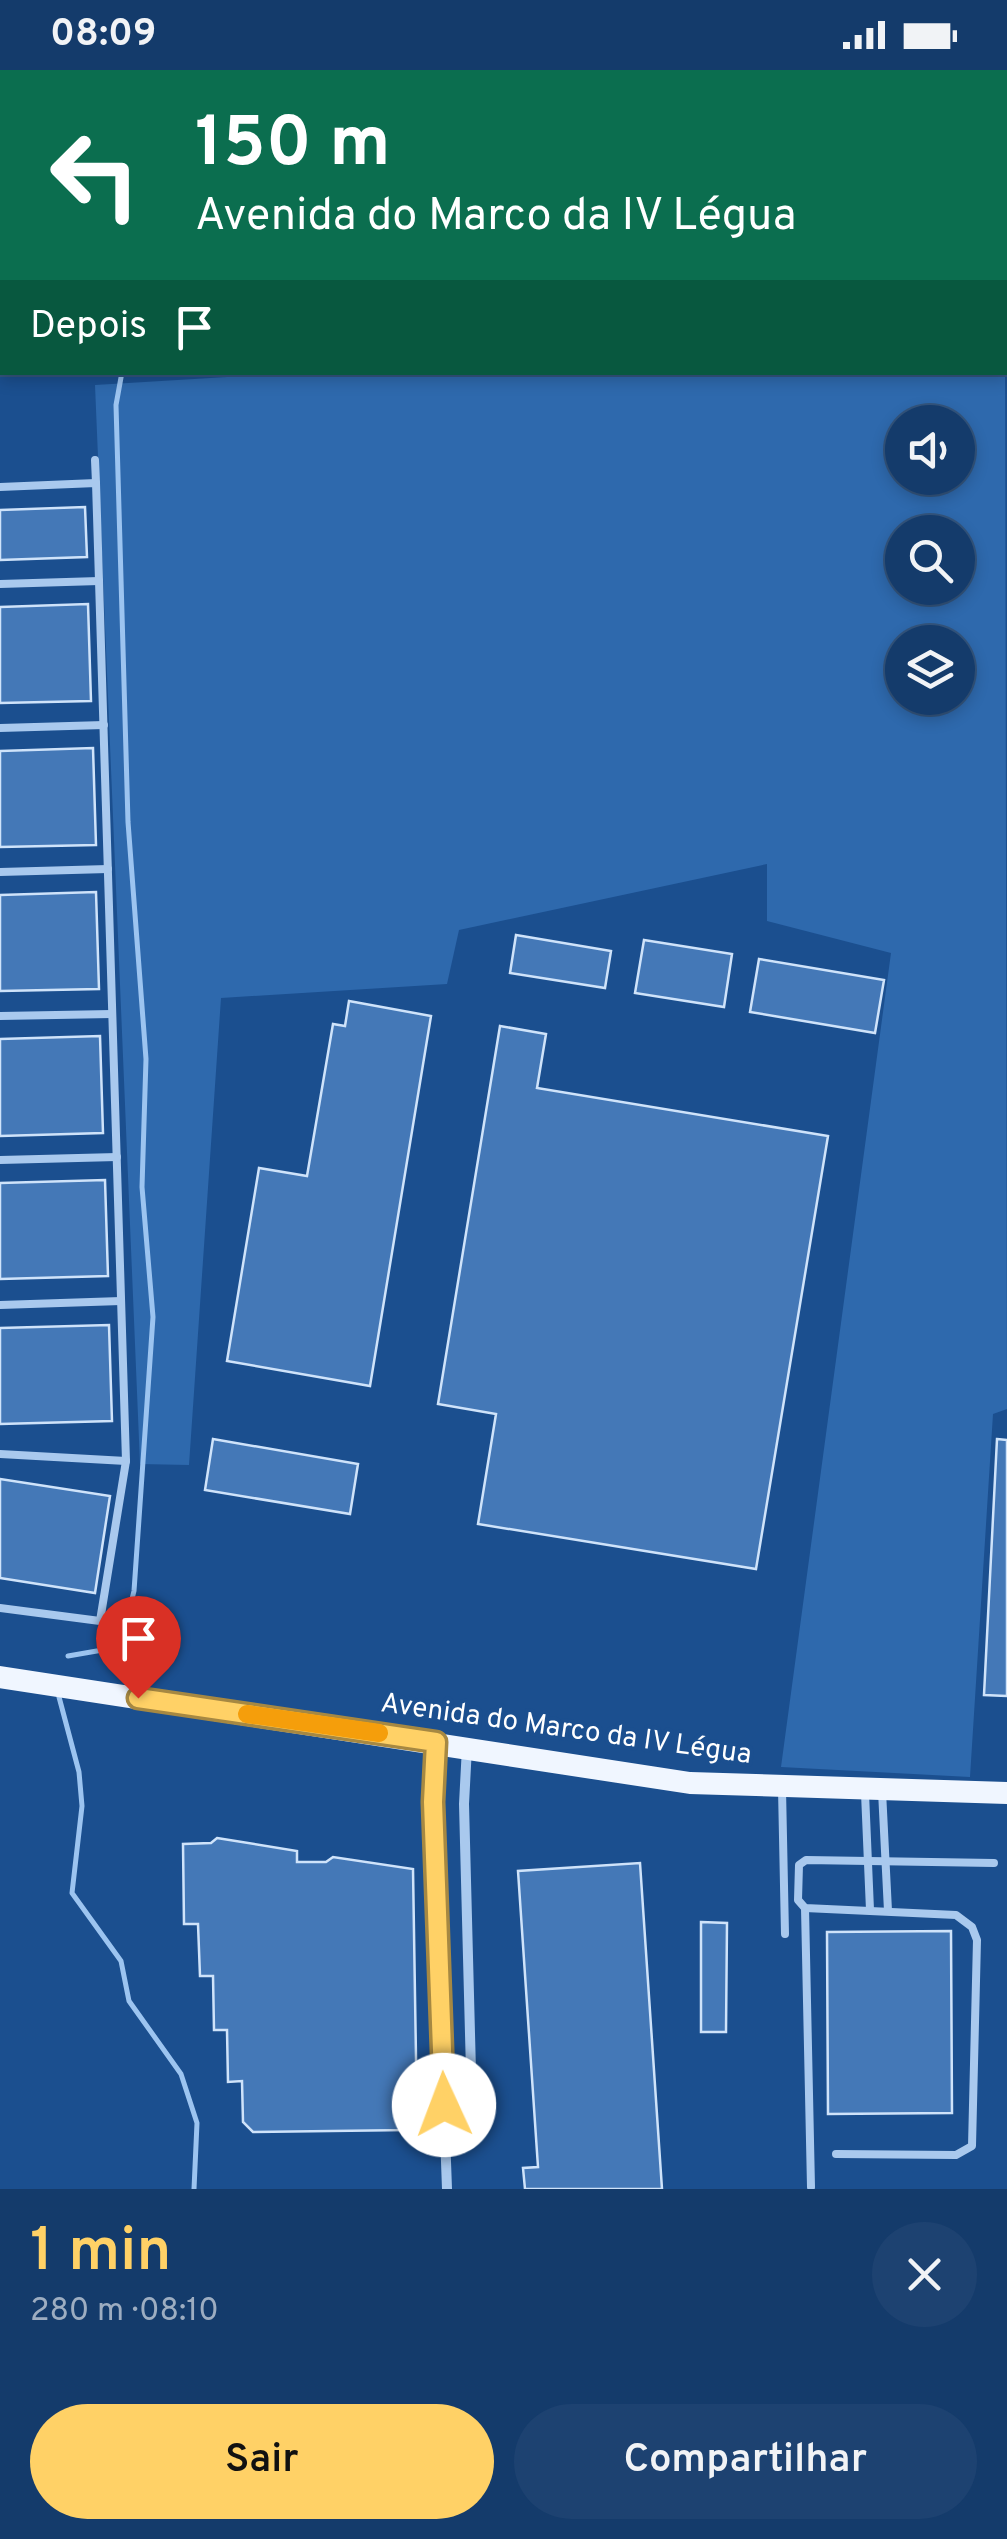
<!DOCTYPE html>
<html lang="pt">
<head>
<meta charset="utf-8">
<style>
  :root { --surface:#143b6b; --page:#1d4271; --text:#f1f3f6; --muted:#9dadc1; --line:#33557e; --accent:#ffd166 }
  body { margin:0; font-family:Overpass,sans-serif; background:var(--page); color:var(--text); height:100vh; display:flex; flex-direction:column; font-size:38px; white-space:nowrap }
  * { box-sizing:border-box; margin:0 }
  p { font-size:32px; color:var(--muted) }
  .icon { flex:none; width:55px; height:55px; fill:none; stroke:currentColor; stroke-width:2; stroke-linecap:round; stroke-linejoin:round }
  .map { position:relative; height:2119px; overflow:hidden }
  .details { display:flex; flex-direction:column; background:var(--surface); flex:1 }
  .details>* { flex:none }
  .hud { position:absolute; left:0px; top:0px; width:1008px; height:305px; box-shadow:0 5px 15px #0003,0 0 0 2px var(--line); background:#0b6e4f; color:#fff; overflow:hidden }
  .buttons { position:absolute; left:885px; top:335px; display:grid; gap:20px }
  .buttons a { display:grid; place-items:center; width:90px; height:90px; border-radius:50%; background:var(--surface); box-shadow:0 5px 15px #0003,0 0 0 2px var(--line); font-size:50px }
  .pin { position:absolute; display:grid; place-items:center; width:85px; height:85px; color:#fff; margin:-102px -42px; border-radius:50% 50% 50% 0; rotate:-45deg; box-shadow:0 0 10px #0007 }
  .pin .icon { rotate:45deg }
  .me { position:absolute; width:110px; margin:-55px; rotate:358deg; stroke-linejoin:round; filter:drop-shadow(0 0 8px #0008) }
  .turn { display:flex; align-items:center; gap:35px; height:210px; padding:0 30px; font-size:45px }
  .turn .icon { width:130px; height:130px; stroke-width:2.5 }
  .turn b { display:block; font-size:70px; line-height:85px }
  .then { display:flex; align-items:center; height:95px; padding:0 30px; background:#0003; gap:20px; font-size:38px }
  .round { display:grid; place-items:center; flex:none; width:105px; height:105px; border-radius:52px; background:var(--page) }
  .headline { display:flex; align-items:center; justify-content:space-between; height:170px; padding:0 30px }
  h1 { font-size:60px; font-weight:600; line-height:75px; color:var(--accent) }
  .cta { display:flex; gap:20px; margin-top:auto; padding:20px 30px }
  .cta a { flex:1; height:115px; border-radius:60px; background:var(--accent); color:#111; font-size:40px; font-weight:600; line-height:115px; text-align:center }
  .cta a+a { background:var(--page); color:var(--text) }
  .status { display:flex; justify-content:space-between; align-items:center; height:70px; padding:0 50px; background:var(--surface); direction:ltr }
  .status svg { height:28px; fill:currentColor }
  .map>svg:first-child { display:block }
</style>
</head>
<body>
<div class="status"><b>08:09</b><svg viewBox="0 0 49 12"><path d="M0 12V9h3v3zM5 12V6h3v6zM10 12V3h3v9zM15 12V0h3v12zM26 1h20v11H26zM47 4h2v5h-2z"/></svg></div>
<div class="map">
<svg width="1007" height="2119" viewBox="0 0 1007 2119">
  <rect width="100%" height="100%" fill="#1b4f8f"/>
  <g fill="#2e69ad" fill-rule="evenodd">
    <path d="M95 0H1007V204L1005 2Z"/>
    <path d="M1005 263 1007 1339 993 1344 970 1707 781 1697 891 883 767 851V794L459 860 447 914 221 928 189 1395 140 1394 95 315 309 302H1005ZM902 352H958V408H902ZM902 462H958V518H902ZM902 572H958V628H902Z"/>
  </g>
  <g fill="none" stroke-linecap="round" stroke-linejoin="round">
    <g stroke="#9cc4f0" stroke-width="5">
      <path d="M109 0V2"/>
      <path d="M68 1586 114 1578 126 1553 134 1521 153 1247 142 1117 146 989 128 752 116 335 122 302"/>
      <path d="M59 1627 79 1702 82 1736 72 1823 121 1891 129 1931 181 2004 197 2053 194 2119"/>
    </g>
  </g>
  <g fill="#4478b7" stroke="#cfe3fa" stroke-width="2.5">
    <path d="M85 437 87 487 0 490V440Z"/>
    <path d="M88 534 91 631 0 633V537Z"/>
    <path d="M93 678 96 775 0 777V681Z"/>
    <path d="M96 822 99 919 0 921V825Z"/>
    <path d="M516 865 611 881 605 918 510 903Z"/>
    <path d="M644 870 732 884 724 937 635 923Z"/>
    <path d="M759 889 884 910 875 963 750 942Z"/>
    <path d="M349 931 431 946 370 1316 227 1291 259 1098 307 1106 333 954 345 956Z"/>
    <path d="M500 956 546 964 537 1018 828 1066 756 1499 478 1454 496 1344 438 1334Z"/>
    <path d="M100 966 103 1063 0 1066V969Z"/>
    <path d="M105 1110 108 1206 0 1209V1113Z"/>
    <path d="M109 1255 112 1351 0 1354V1258Z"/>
    <path d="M213 1369 358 1394 350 1444 205 1420Z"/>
    <path d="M997 1369 1007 1370V1626L984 1625Z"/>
    <path d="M0 1409 110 1426 95 1523 0 1508Z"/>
    <path d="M217 1768 297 1781V1792H326L333 1787 413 1799 417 2051 408 2060 253 2062 243 2052 242 2011 228 2012 227 1960H214L213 1906H200L198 1854H184L183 1774 211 1773Z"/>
    <path d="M640 1793 662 2119H525L523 2098 538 2097 518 1801Z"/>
    <path d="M701 1852 727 1853 726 1962H701Z"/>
    <path d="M951 1861 952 2043 828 2044 827 1862Z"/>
  </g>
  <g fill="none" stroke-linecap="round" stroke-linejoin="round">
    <g stroke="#a9c9ee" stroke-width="8">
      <path d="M95 390 96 413"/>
      <path d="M0 417 96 413 126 1391 100 1551 0 1538"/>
      <path d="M0 514 99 511"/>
      <path d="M0 658 104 655"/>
      <path d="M0 802 108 799"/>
      <path d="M0 946 112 944"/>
      <path d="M0 1090 117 1087"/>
      <path d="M0 1235 121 1231"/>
      <path d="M0 1384 126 1391"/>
      <path d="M782 1719 785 1864"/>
      <path d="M882 1721 888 1841"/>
      <path d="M865 1723 870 1840"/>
      <path d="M805 1838 811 2117"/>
      <path d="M836 2084 956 2085 972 2076 977 1870 972 1857 956 1845 805 1838 798 1830 799 1795 806 1790 994 1793"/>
    </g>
    <g stroke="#a9c9ee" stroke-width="10">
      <path d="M436 1675 433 1732 447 2119"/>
      <path d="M445 2073 465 2063 472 2040 464 1734 467 1677"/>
    </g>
    <path stroke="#f0f6ff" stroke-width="22" d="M0 1607 690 1713 1007 1723"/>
    <g stroke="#fff" stroke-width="5" stroke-dasharray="18 8" stroke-linecap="butt">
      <path d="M1005 225H1007"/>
      <path d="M0 294H2"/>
    </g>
  </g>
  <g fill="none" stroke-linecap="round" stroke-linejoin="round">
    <g stroke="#a68842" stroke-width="25">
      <path id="route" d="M138 1628 436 1672 433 1732 444 2035"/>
    </g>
    <use href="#route" stroke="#ffd166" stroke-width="18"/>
    <path stroke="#f59e0b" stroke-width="18" d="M247 1644 379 1663"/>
  </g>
  <g text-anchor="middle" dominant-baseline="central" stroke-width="8" stroke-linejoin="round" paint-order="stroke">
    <g font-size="28" fill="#fff" stroke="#1b4f8f">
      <text transform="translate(566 1660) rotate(8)">Avenida do Marco da IV Légua</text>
    </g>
  </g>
</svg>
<div class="buttons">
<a><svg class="icon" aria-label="sound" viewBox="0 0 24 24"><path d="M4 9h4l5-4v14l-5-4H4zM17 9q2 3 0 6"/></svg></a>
<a><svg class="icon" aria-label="search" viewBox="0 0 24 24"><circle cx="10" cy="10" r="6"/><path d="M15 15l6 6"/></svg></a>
<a><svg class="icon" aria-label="layers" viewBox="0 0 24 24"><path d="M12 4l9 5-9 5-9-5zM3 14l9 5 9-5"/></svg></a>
</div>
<div class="pin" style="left:138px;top:1628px;background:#d93025"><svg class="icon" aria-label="arrive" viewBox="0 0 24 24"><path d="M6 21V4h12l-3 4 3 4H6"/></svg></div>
<svg class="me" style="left:444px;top:2035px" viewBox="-20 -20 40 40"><circle r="19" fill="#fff"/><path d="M0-13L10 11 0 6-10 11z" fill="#ffd166"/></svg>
<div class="hud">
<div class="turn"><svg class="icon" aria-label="left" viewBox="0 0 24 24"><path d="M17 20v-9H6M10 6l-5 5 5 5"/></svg><div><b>150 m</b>Avenida do Marco da IV Légua</div></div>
<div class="then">Depois<svg class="icon" aria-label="arrive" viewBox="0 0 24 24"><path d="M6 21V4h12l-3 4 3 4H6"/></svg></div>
</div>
</div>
<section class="details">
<div class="headline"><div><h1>1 min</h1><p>280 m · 08:10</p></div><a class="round"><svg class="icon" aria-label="close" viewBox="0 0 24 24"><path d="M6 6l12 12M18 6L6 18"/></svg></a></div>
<div class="cta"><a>Sair</a><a>Compartilhar</a></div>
</section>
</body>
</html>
